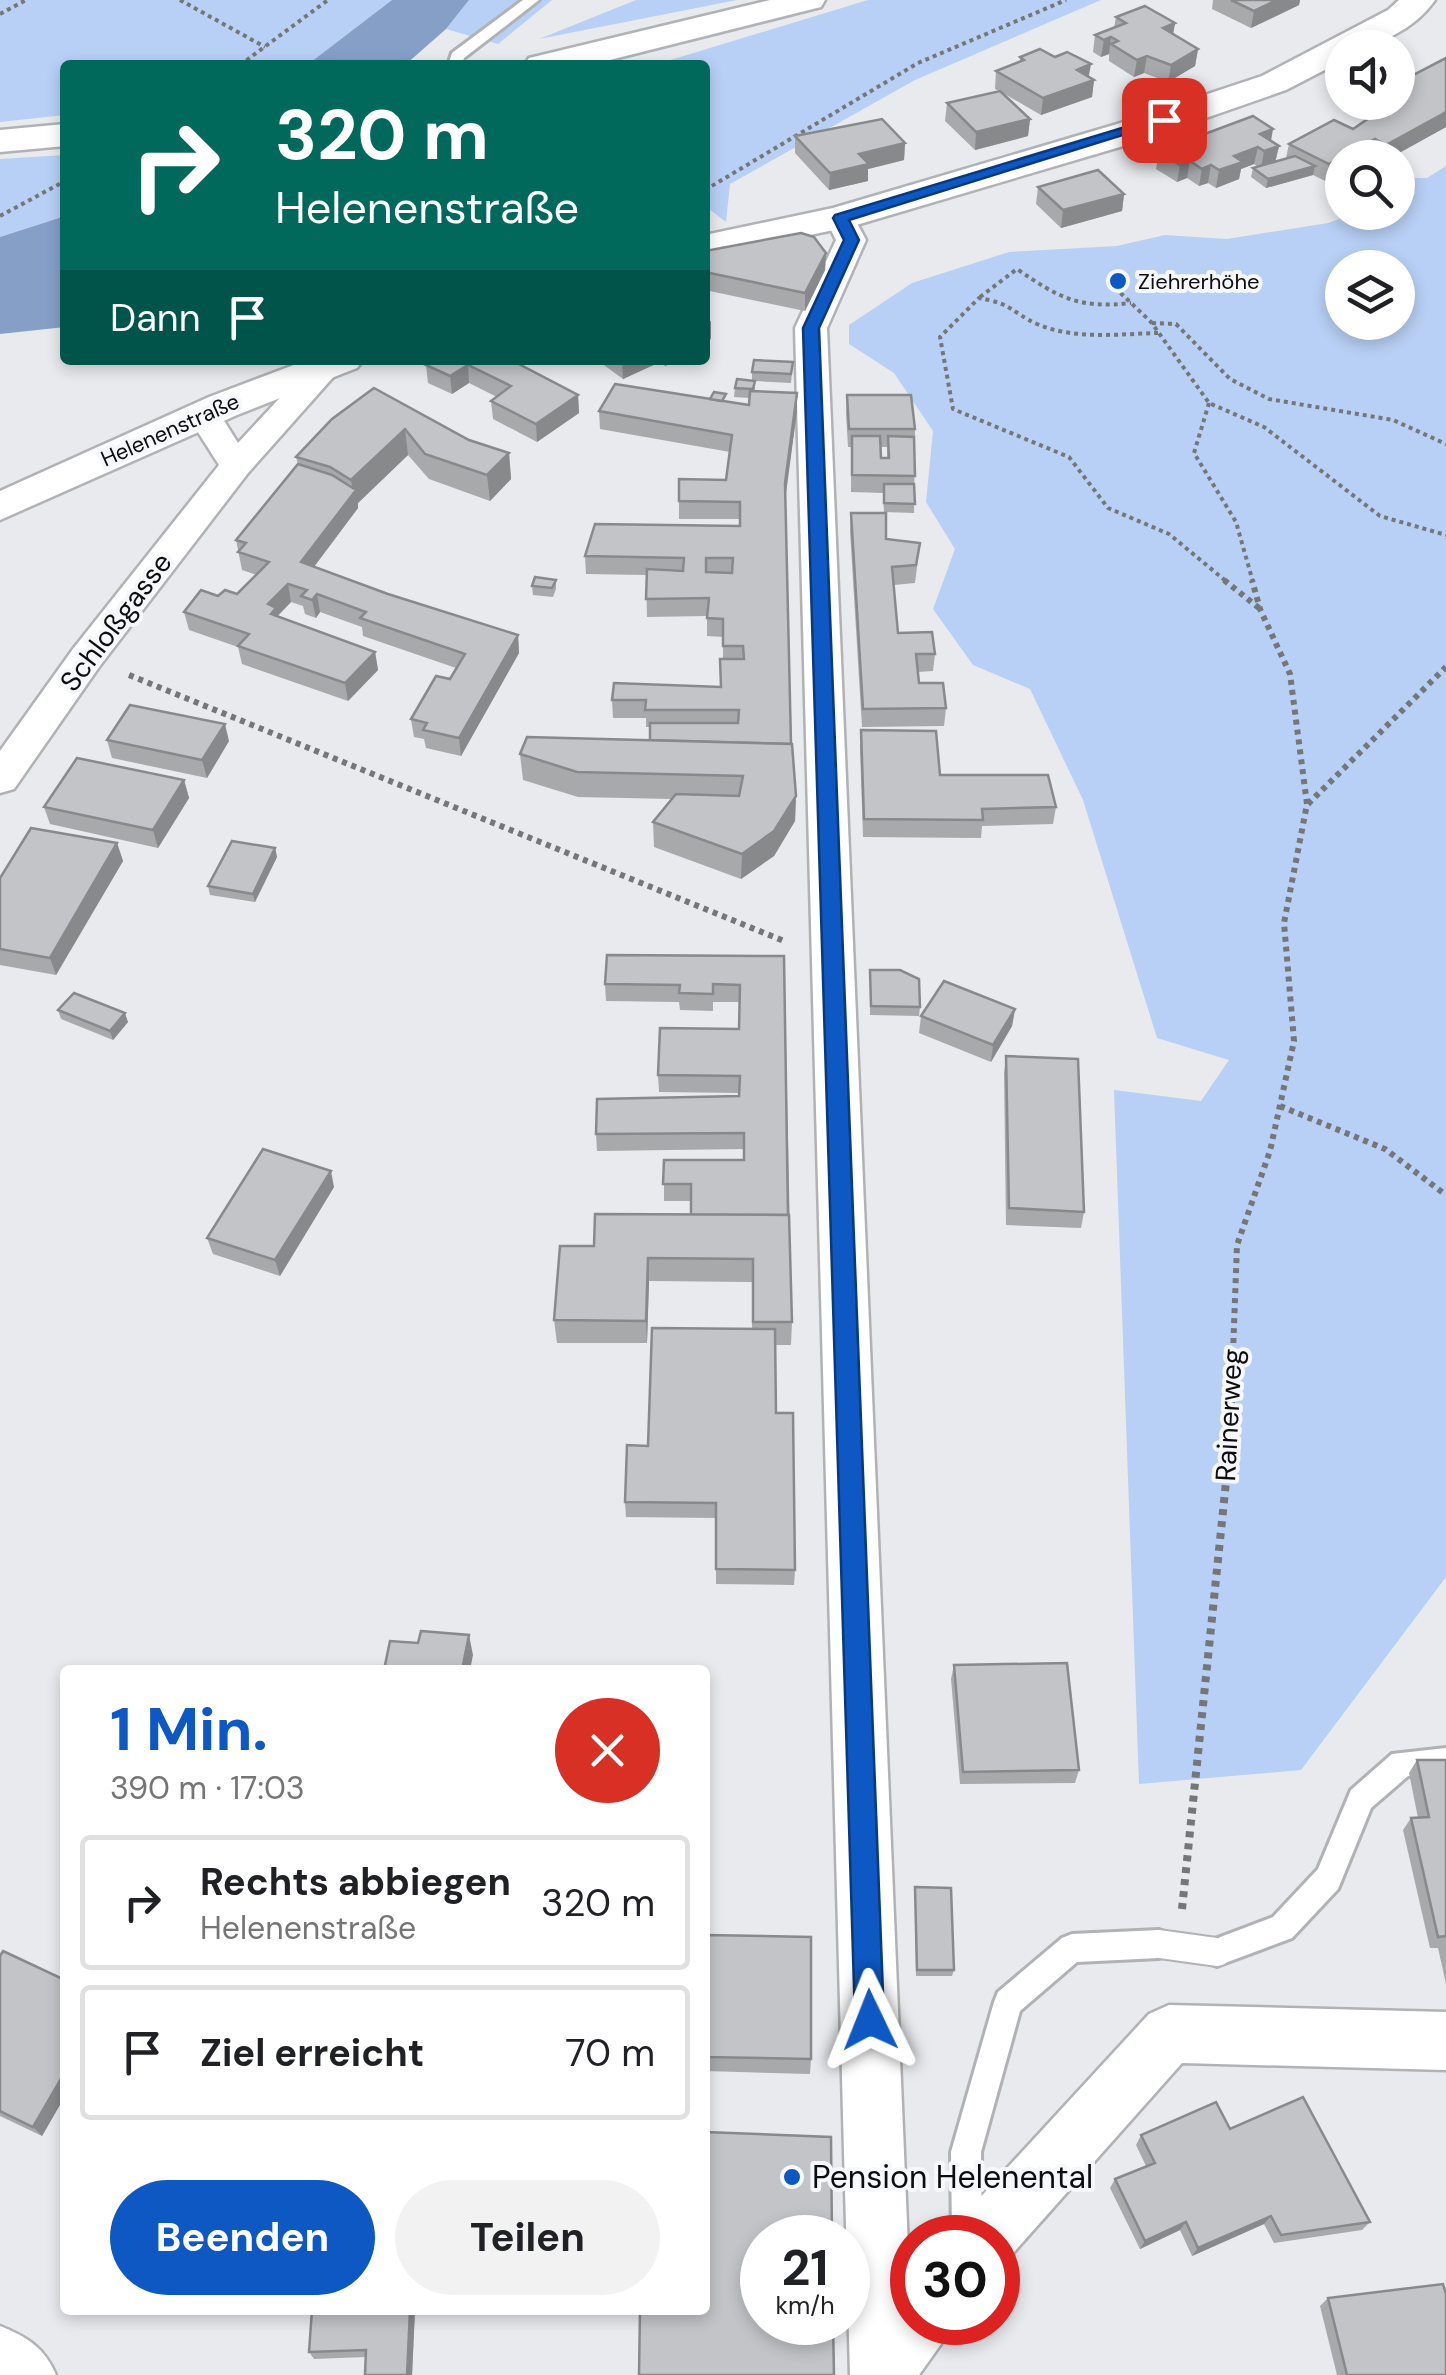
<!DOCTYPE html>
<html lang="de">
<head>
<meta charset="utf-8">
<style>
  :root { --surface:#fff; --page:#f2f2f2; --text:#202124; --muted:#757577; --line:#e0e0e0; --accent:#0d58c2 }
  body { margin:0; font-family:"DM Sans",sans-serif; background:var(--page); color:var(--text); height:100vh; display:flex; flex-direction:column; font-size:38px; white-space:nowrap }
  * { box-sizing:border-box; margin:0 }
  p { font-size:32px; color:var(--muted) }
  .icon { flex:none; width:55px; height:55px; fill:none; stroke:currentColor; stroke-width:2; stroke-linecap:round; stroke-linejoin:round }
  .map { position:relative; flex:1; overflow:hidden }
  .drawer { position:absolute; left:60px; top:1665px; width:650px; height:650px; display:flex; flex-direction:column; background:var(--surface); border-radius:10px; box-shadow:0 5px 15px #0003 }
  .drawer>* { flex:none }
  .hud { position:absolute; left:60px; top:60px; width:650px; height:305px; border-radius:10px; box-shadow:0 5px 15px #0003; background:#00695c; color:#fff; overflow:hidden }
  .controls { position:absolute; left:1325px; top:30px; display:grid; gap:20px }
  .controls a { display:grid; place-items:center; width:90px; height:90px; border-radius:50%; background:var(--surface); box-shadow:0 5px 15px #0003; font-size:50px }
  .speed { position:absolute; left:740px; top:2215px; display:flex; gap:20px; font-size:50px; font-weight:700; text-align:center }
  .speed>* { display:grid; place-content:center; width:130px; height:130px; border-radius:50%; background:var(--surface); box-shadow:0 5px 15px #0003; line-height:1 }
  .speed small { font-size:25px; font-weight:400 }
  .speed .limit { border:15px solid #d22; background:#fff; color:#111 }
  .pin { position:absolute; display:grid; place-items:center; width:85px; height:85px; color:#fff; margin:-42px; border-radius:20px; box-shadow:0 5px 15px #0006 }
  .me { position:absolute; width:110px; margin:-55px; rotate:358deg; stroke-linejoin:round; filter:drop-shadow(0 0 8px #0008) }
  .turn { display:flex; align-items:center; gap:35px; height:210px; padding:0 50px; font-size:45px }
  .turn .icon { width:130px; height:130px; stroke-width:2.5 }
  .turn b { display:block; font-size:70px; line-height:85px }
  .then { display:flex; align-items:center; height:95px; padding:0 50px; background:#0003; gap:20px; font-size:38px }
  .round { display:grid; place-items:center; flex:none; width:105px; height:105px; border-radius:52px; background:var(--page) }
  .summary { display:flex; align-items:center; justify-content:space-between; height:170px; padding:0 50px }
  h1 { font-size:60px; font-weight:700; line-height:75px; color:var(--accent) }
  .primary-button { display:flex; gap:20px; margin-top:auto; padding:20px 50px }
  .primary-button a { flex:1; height:115px; border-radius:60px; background:var(--accent); color:#fff; font-size:40px; font-weight:700; line-height:115px; text-align:center }
  .primary-button a+a { background:var(--page); color:var(--text) }
  ul { padding:0; list-style:none }
  li { display:flex; align-items:center; gap:30px; height:135px; margin:0 20px 15px; padding:0 30px; border:5px solid var(--line); border-radius:10px }
  li div { flex:1 }
  li b { display:block; font-size:38px }
  li em { font-style:normal }
  .map>svg:first-child { display:block }
</style>
</head>
<body>
<div class="map">
<svg width="1446" height="2375" viewBox="0 0 1446 2375">
  <rect width="100%" height="100%" fill="#e8eaed"/>
  <g fill="#b8d0f5" fill-rule="evenodd">
    <path d="M0 0H392L307 65H65V115L0 122Z"/>
    <path d="M469 0H552L498 44 446 29Z"/>
    <path d="M636 0H737L539 39Z"/>
    <path d="M868 0H1101L915 80 730 184 726 222 705 206V65H654Z"/>
    <path d="M65 155V216L0 237V159Z"/>
    <path d="M1446 166V1577L1301 1770 1139 1784 1114 1090 1201 1101 1229 1060 1157 1038 1083 800 1030 689 973 665 933 609 955 549 926 502 933 431 894 373 849 344V325L912 283 1009 252 1117 246 1165 235 1227 239 1328 223 1356 213 1398 212V178H1427ZM1342 268H1398V322H1342Z"/>
  </g>
  <g fill="#869fc7">
    <path d="M392 0H469L446 29 405 65H307Z"/>
    <path d="M65 216V327L0 334V237Z"/>
  </g>
  <g fill="none" stroke-linecap="round" stroke-linejoin="round">
    <g stroke="#b1b2b5" stroke-width="6">
      <g id="lane">
        <path d="M523 0H539L464 58 462 65H448L452 53Z"/>
        <path d="M1446 1748V1774L1408 1776 1371 1808 1338 1889 1292 1938 1217 1966 1207 1962 1203 1952 1207 1942 1273 1917 1318 1869 1351 1790 1392 1754Z"/>
        <path d="M1159 1930 1169 1934 1173 1944 1169 1954 1159 1958 1077 1962 1020 2011 981 2152 982 2238H952L951 2152 994 2002 998 1992 1062 1938 1072 1934Z"/>
      </g>
    </g>
    <g stroke="#b1b2b5" stroke-width="5">
      <g id="street">
        <path d="M840 209 851 212 866 240 827 328 910 2295 912 2322H950L941 2344 919 2375H850L795 328 836 240 825 218 829 212Z"/>
        <path d="M315 360H339L343 366 248 473 99 667 14 789 0 793V751L73 649 219 465 187 415 192 408H216L238 443Z"/>
        <path d="M1169 2005 1446 2012V2070L1182 2063 1007 2260 998 2263V2238H955L963 2216 1149 2014Z"/>
        <path d="M0 2326C27 2337 44 2347 56 2375H0Z"/>
      </g>
    </g>
    <g stroke="#b1b2b5" stroke-width="5">
      <g id="secondary">
        <path d="M1399 0H1435C1415 29 1377 48 1342 48V61L1286 90 1140 141 853 226 705 257V235L833 208 1114 125 1262 76 1388 10Z"/>
        <path d="M307 360H363L357 368 237 415 0 520V491L209 397Z"/>
      </g>
    </g>
    <g stroke="#b1b2b5" stroke-width="5">
      <g id="primary">
        <path d="M770 0H825L821 7 590 65H524L529 58Z"/>
        <path d="M65 124V146L0 152V130Z"/>
      </g>
    </g>
    <g stroke="#757678" stroke-width="4" stroke-dasharray="4 4" stroke-linecap="butt">
      <path d="M180 0 265 47"/>
      <path d="M0 14 26 0"/>
      <path d="M240 65 328 0"/>
      <path d="M705 190 918 63 1066 0"/>
      <path d="M0 216 65 181"/>
      <path d="M1109 282 1151 322 1209 403 1264 427 1380 516 1446 535"/>
      <path d="M980 297 1017 269C1059 298 1079 309 1131 303"/>
      <path d="M1152 323 1176 324 1230 379 1269 399 1393 420 1446 444"/>
      <path d="M1158 333C1119 334 1074 340 1037 324 1011 312 1013 304 979 298L940 337 953 409 1069 457 1108 508 1169 534 1227 582"/>
      <path d="M1209 403 1194 453 1236 522 1253 582"/>
    </g>
    <g stroke="#757678" stroke-width="6" stroke-dasharray="5 5" stroke-linecap="butt">
      <path d="M1224 580 1259 608"/>
      <path d="M129 675 784 941"/>
      <path d="M1308 804 1446 667"/>
      <path d="M1280 1106 1385 1149 1446 1195"/>
      <path d="M1233 1353 1237 1245 1270 1151 1294 1041 1284 923 1307 804 1290 674 1260 609 1252 580"/>
    </g>
    <path stroke="#757678" stroke-width="8" stroke-dasharray="6 6" stroke-linecap="butt" d="M1182 1909 1229 1453 1233 1350"/>
    <use href="#lane" fill="#fff" fill-rule="evenodd"/>
    <use href="#street" fill="#fff" fill-rule="evenodd"/>
    <use href="#secondary" fill="#fff" fill-rule="evenodd"/>
    <use href="#primary" fill="#fff" fill-rule="evenodd"/>
    <g stroke="#b1b2b5" stroke-width="32" stroke-linecap="butt">
      <path id="lane-bridge" d="M1159 1944 1217 1952"/>
    </g>
    <use href="#lane-bridge" stroke="#fff" stroke-width="28"/>
  </g>
  <g fill="#a7a9ab" fill-rule="evenodd">
    <path d="M1213 0H1300L1299 5 1251 28 1212 9Z"/>
    <path d="M1116 17 1175 23 1173 34 1198 49 1195 66 1168 82 1144 73 1134 77 1109 61V54L1101 57 1093 52 1095 35 1114 28Z"/>
    <path d="M1020 57 1089 77 1094 80 1092 97 1041 115 1003 93 1030 119 1028 136 975 150 945 121 947 103 999 91 995 89 996 71 1020 61Z"/>
    <path d="M1398 83 1446 127 1390 158 1371 156 1368 158H1342L1325 181 1313 175 1266 188 1251 177 1253 168 1258 167 1254 164 1241 169 1239 179 1216 188 1208 183 1199 186 1187 178 1177 182 1156 169 1159 151 1271 141 1279 146 1275 162 1286 158 1289 144 1353 129 1379 111 1376 109 1378 102H1398Z"/>
    <path d="M795 136 905 143 904 160 868 169V181L829 190 795 153Z"/>
    <path d="M1038 187 1124 194 1122 211 1061 228 1036 204Z"/>
    <path d="M705 251 826 253 825 270 805 311 705 290Z"/>
    <path d="M511 360 578 395 579 413 537 442 493 419 491 401 497 397 469 383 452 394 428 383 426 365Z"/>
    <path d="M597 360H679L665 366 660 362 623 379Z"/>
    <path d="M793 362 791 383 755 381V391L797 411 785 495 791 744 796 796 795 821 774 856 741 879 654 847 653 822 672 799 578 797 523 780 520 754 650 740V727H646V718H613L612 700 720 687 723 659V637L707 636V616L647 617 646 575 586 574 585 556 740 526V519H679V479L726 480 730 452 600 429 599 411 726 402 749 405 750 398 734 397 735 388 752 381V372Z"/>
    <path d="M847 395 915 429 914 513 884 512 883 493 851 492V447H848L846 413ZM881 447H887V458H881Z"/>
    <path d="M332 419 469 440 509 453 511 479 490 501 429 479 408 455 358 503V508L314 567 388 594 518 635 519 653 461 756 426 748 424 739 414 737 411 719 450 679 456 668 363 636 362 627 320 612 316 618 305 614 303 606 291 602 278 616 375 652 378 670 348 701 242 664 238 647 189 630 184 612 218 596 237 594 257 575 242 570 236 540 298 464 296 457Z"/>
    <path d="M851 513 886 539 920 543 915 583 894 585 898 633 935 654 933 671 918 672 919 683 946 708 944 726 862 727 850 531Z"/>
    <path d="M556 580V589L553 597 533 595 532 586Z"/>
    <path d="M861 730 940 775 1056 807 1053 824 982 826 981 838 863 837 860 748Z"/>
    <path d="M107 740 229 741 207 778 112 758Z"/>
    <path d="M184 780 189 798 158 848 50 824 44 807Z"/>
    <path d="M117 843 123 861 56 975 0 965V878Z"/>
    <path d="M275 848 277 857 255 902 210 895 208 886Z"/>
    <path d="M784 956 792 1322 791 1345H776V1413L795 1570 794 1585 716 1584V1518L626 1517 625 1502 648 1446 752 1329V1282L649 1281 647 1343H557L554 1320 594 1246 691 1215V1201H664V1160H744V1149L597 1151 596 1134 739 1096V1093L659 1092 658 1075 739 1029 740 1002H713V1011L680 1010 679 1002 606 1001 605 984Z"/>
    <path d="M870 970 920 1007 919 1016 870 1015Z"/>
    <path d="M1015 1009 1012 1026 991 1062 919 1033 921 1016Z"/>
    <path d="M58 1010 128 1022 113 1040 61 1019Z"/>
    <path d="M1006 1056 1084 1212 1081 1228 1006 1225 1004 1073Z"/>
    <path d="M334 1187 280 1276 213 1254 207 1238Z"/>
    <path d="M954 1665 1079 1770 1075 1783 960 1784 951 1679Z"/>
    <path d="M1417 1760H1446V1984L1438 1948H1430L1403 1830 1411 1818H1418L1409 1773Z"/>
    <path d="M915 1887 954 1970 952 1976H916Z"/>
    <path d="M705 1935 811 2059 810 2074 705 2071Z"/>
    <path d="M0 1956 65 1980V2096L42 2136 0 2116Z"/>
    <path d="M1230 2129 1370 2222 1362 2230 1274 2243 1264 2224 1192 2256 1180 2230 1140 2249 1110 2188 1115 2179 1146 2166 1136 2145 1141 2135Z"/>
    <path d="M1328 2298 1446 2375H1337L1320 2306Z"/>
    <path d="M415 2310 412 2375H365L366 2357 314 2359 309 2352Z"/>
  </g>
  <g fill="#88898b">
    <path d="M1277 0H1300L1299 5 1251 28 1254 11Z"/>
    <path d="M1175 23 1172 40 1163 28Z"/>
    <path d="M1111 37 1109 54 1101 57 1104 40Z"/>
    <path d="M1198 49 1195 66 1168 82 1171 65Z"/>
    <path d="M1147 56 1144 73 1134 77 1137 60Z"/>
    <path d="M1091 64 1088 81 1094 80 1092 97 1041 115 1043 98 1077 70Z"/>
    <path d="M1446 112V127L1390 158H1383L1386 145Z"/>
    <path d="M1030 119 1028 136 975 150 976 132Z"/>
    <path d="M1273 129 1270 147 1260 134Z"/>
    <path d="M1375 139 1371 156 1368 158H1342V171L1325 181 1329 164Z"/>
    <path d="M905 143 904 160 868 169V181L829 190 830 173 859 154Z"/>
    <path d="M1279 146 1275 163 1261 168 1264 151Z"/>
    <path d="M1258 147 1254 164 1241 169 1239 179 1216 188 1219 170 1234 156Z"/>
    <path d="M1190 161 1187 178 1177 182 1180 165Z"/>
    <path d="M1211 165 1208 183 1199 186 1202 169Z"/>
    <path d="M1315 166 1313 175 1266 188 1268 179Z"/>
    <path d="M1124 194 1122 211 1061 228 1063 210Z"/>
    <path d="M826 253 825 270 805 311V293Z"/>
    <path d="M711 321V339L705 342V324Z"/>
    <path d="M625 360H660V362L623 379 622 361Z"/>
    <path d="M665 360H679L665 366Z"/>
    <path d="M468 365 469 383 452 394 450 376Z"/>
    <path d="M797 393V411L785 501V483Z"/>
    <path d="M578 395 579 413 537 442 536 424Z"/>
    <path d="M405 429 408 455 358 503V508L304 580 301 562 353 493 351 480Z"/>
    <path d="M509 453 511 479 490 501 487 475Z"/>
    <path d="M288 584 291 602 277 616 275 632 268 604Z"/>
    <path d="M317 594 320 612 316 618 312 600Z"/>
    <path d="M518 635 519 653 461 756 459 738Z"/>
    <path d="M375 652 378 670 348 701 345 683Z"/>
    <path d="M225 724 229 741 207 778 202 760Z"/>
    <path d="M184 780 189 798 158 848 153 830Z"/>
    <path d="M796 796 795 821 774 856 741 879 742 854Z"/>
    <path d="M117 843 123 861 56 975 50 958Z"/>
    <path d="M275 848 277 857 255 902 253 894Z"/>
    <path d="M1015 1009 1012 1026 991 1062 993 1045Z"/>
    <path d="M125 1013 128 1022 113 1040 110 1031Z"/>
    <path d="M331 1171 334 1187 280 1276 275 1260Z"/>
    <path d="M648 1258 649 1281 647 1343 646 1321Z"/>
    <path d="M469 1635 473 1655 470 1670H462Z"/>
    <path d="M65 2072V2096L42 2136 33 2127Z"/>
    <path d="M1271 2216 1264 2224 1192 2256 1198 2248Z"/>
    <path d="M1186 2222 1180 2230 1140 2249 1145 2241Z"/>
    <path d="M410 2310H415L412 2375H407Z"/>
  </g>
  <g fill="#c2c4c7" stroke="#88898b" stroke-width="2.5" fill-rule="evenodd">
    <path d="M1231 0H1277L1254 11Z"/>
    <path d="M1145 6 1175 23 1163 28 1198 49 1171 65 1147 56 1137 60 1111 44 1118 41 1111 37 1104 40 1095 35 1126 23 1116 17Z"/>
    <path d="M1040 49 1055 57 1067 52 1091 64 1077 70 1094 80 1043 98 996 71 1024 60 1020 57Z"/>
    <path d="M1446 58V112L1386 145 1375 139 1329 164 1289 144 1334 120 1353 129 1385 107 1391 109 1402 103 1398 100V83Z"/>
    <path d="M1000 91 1030 119 976 132 947 103Z"/>
    <path d="M1253 116 1273 129 1260 134 1279 146 1264 151 1258 147 1234 156 1243 162 1219 170 1211 165 1202 169 1190 161 1180 165 1159 151Z"/>
    <path d="M882 119 905 143 859 154 869 164 830 173 795 136Z"/>
    <path d="M1295 156 1315 166 1268 179 1253 168Z"/>
    <path d="M1098 170 1124 194 1063 210 1038 187Z"/>
    <path d="M801 233 814 237 826 253 805 293 705 272V251Z"/>
    <path d="M434 360H511L578 395 536 424 491 401 511 386 468 365 450 376 426 365Z"/>
    <path d="M754 360 793 362 791 374 752 372Z"/>
    <path d="M737 379 755 381 753 389 735 388Z"/>
    <path d="M615 384 749 405 750 391 797 393 785 483 791 744 650 740V723H738L739 710H645L646 700H612L614 683 721 687 720 659H744L743 646H723V619L707 618 709 598 646 599 647 569 683 571 684 558 585 556 595 524 740 526V502L679 501V479L726 480 732 435 599 411ZM706 558H733L732 573 706 572Z"/>
    <path d="M374 388 469 440 509 453 487 475 425 454 405 429 351 480 330 467 296 457 332 419Z"/>
    <path d="M714 392 726 394 722 401 710 399Z"/>
    <path d="M847 395H911L915 429H849Z"/>
    <path d="M852 436H880L881 458H889L888 436 914 437 915 476 852 475Z"/>
    <path d="M298 464 332 475 356 490 301 562 388 594 518 635 459 738 423 730 427 723 411 719 436 676 450 679 465 654 360 618 366 612 317 594 312 600 301 596 307 590 288 584 268 604 276 608 271 614 375 652 345 683 238 646 249 634 184 612 201 590 218 596 225 590 237 594 269 562 238 552 246 543 236 540Z"/>
    <path d="M884 484H914L915 504 884 503Z"/>
    <path d="M851 513H886V539L920 543 916 565 892 567 898 633 932 632 935 654H916L919 683H943L946 708 863 709Z"/>
    <path d="M535 577 556 580 552 588 532 586Z"/>
    <path d="M130 705 225 724 202 760 107 740Z"/>
    <path d="M861 730 936 731 940 775H1048L1056 807 982 809 983 820 864 819Z"/>
    <path d="M527 737 792 744 796 796 774 831 742 854 653 822 676 794 739 796 743 776 577 772 520 754Z"/>
    <path d="M77 758 184 780 153 830 44 807Z"/>
    <path d="M31 828 117 843 50 958 0 949V878Z"/>
    <path d="M232 841 275 848 253 894 208 886Z"/>
    <path d="M607 955 784 956 788 1215H691V1184H663L664 1160H744V1133L596 1134 597 1099 739 1096 740 1076 658 1075 660 1028 739 1029 740 985 713 984V994L679 993 680 985 605 984Z"/>
    <path d="M870 970H900L919 979 920 1007 871 1006Z"/>
    <path d="M944 981 1015 1009 993 1045 921 1016Z"/>
    <path d="M74 993 125 1013 110 1031 58 1010Z"/>
    <path d="M1006 1056 1078 1059 1084 1212 1009 1208Z"/>
    <path d="M263 1149 331 1171 275 1260 207 1238Z"/>
    <path d="M595 1214 789 1215 792 1322H753V1259L648 1258 646 1321 554 1320 560 1246H594Z"/>
    <path d="M652 1328 775 1329 776 1413H793L795 1570 716 1569V1503L625 1502 627 1445 648 1446Z"/>
    <path d="M421 1631 469 1635 462 1670H384L390 1641 418 1643Z"/>
    <path d="M1067 1663 1079 1770 963 1772 954 1665Z"/>
    <path d="M1417 1760H1446V1936L1438 1937 1411 1818 1429 1817Z"/>
    <path d="M915 1887 951 1888 954 1970H917Z"/>
    <path d="M705 1935 811 1937V2059L705 2057Z"/>
    <path d="M3 1951 65 1980V2072L33 2127 0 2111V1956Z"/>
    <path d="M1303 2097 1370 2222 1281 2235 1271 2216 1198 2248 1186 2222 1145 2241 1115 2179 1155 2163 1141 2135 1216 2102 1230 2129Z"/>
    <path d="M705 2132 831 2137 832 2238H762V2322H833L834 2375H639L640 2310H705Z"/>
    <path d="M1443 2284 1446 2294V2375H1347L1328 2298Z"/>
    <path d="M312 2310H410L407 2375H365L366 2350 309 2352Z"/>
  </g>
  <path fill="#0d58c2" stroke="#08397e" stroke-width="2.5" d="M1158 117 1171 120 849 220 859 240 819 328 884 2020 880 2030 870 2034 859 2030 855 2020 803 328 844 240 833 218 835 215Z"/>
  <g fill="#0d58c2" stroke="#f5f7fa" stroke-width="4">
    <circle cx="1118" cy="281" r="10"/>
    <circle cx="792" cy="2177" r="10"/>
  </g>
  <g text-anchor="middle" dominant-baseline="central" stroke-width="8" stroke-linejoin="round" paint-order="stroke">
    <g font-size="22" fill="#0d0d0e" stroke="#f5f7fa" text-anchor="start">
      <text x="1138" y="281">Ziehrerhöhe</text>
    </g>
    <g font-size="22" fill="#0d0d0e" stroke="#f5f7fa">
      <text transform="translate(170 430) rotate(-24)">Helenenstraße</text>
    </g>
    <g font-size="28" fill="#0d0d0e" stroke="#f5f7fa">
      <text transform="translate(116 622) rotate(-53)">Schloßgasse</text>
      <text transform="translate(1229 1415) rotate(-87)">Rainerweg</text>
    </g>
    <g font-size="32" fill="#0d0d0e" stroke="#f5f7fa" text-anchor="start">
      <text x="812" y="2177">Pension Helenental</text>
    </g>
  </g>
</svg>
<div class="controls">
<a><svg class="icon" aria-label="sound" viewBox="0 0 24 24"><path d="M4 9h4l5-4v14l-5-4H4zM17 9q2 3 0 6"/></svg></a>
<a><svg class="icon" aria-label="search" viewBox="0 0 24 24"><circle cx="10" cy="10" r="6"/><path d="M15 15l6 6"/></svg></a>
<a><svg class="icon" aria-label="layers" viewBox="0 0 24 24"><path d="M12 4l9 5-9 5-9-5zM3 14l9 5 9-5"/></svg></a>
</div>
<div class="speed"><div>21<small>km/h</small></div><div class="limit">30</div></div>
<div class="pin" style="left:1164px;top:120px;background:#d93025"><svg class="icon" aria-label="arrive" viewBox="0 0 24 24"><path d="M6 21V4h12l-3 4 3 4H6"/></svg></div>
<svg class="me" style="left:870px;top:2020px" viewBox="-20 -20 40 40"><path d="M0-17L14 15 0 8-14 15z" fill="#0d58c2" stroke="#fff" stroke-width="4"/></svg>
<div class="hud">
<div class="turn"><svg class="icon" aria-label="right" viewBox="0 0 24 24"><path d="M7 20v-9h11M14 6l5 5-5 5"/></svg><div><b>320 m</b>Helenenstraße</div></div>
<div class="then">Dann<svg class="icon" aria-label="arrive" viewBox="0 0 24 24"><path d="M6 21V4h12l-3 4 3 4H6"/></svg></div>
</div>
<section class="drawer">
<div class="summary"><div><h1>1 Min.</h1><p>390 m · 17:03</p></div><a class="round" style="background:#d93025;color:#fff"><svg class="icon" aria-label="close" viewBox="0 0 24 24"><path d="M6 6l12 12M18 6L6 18"/></svg></a></div>
<ul>
<li><svg class="icon" aria-label="right" viewBox="0 0 24 24"><path d="M7 20v-9h11M14 6l5 5-5 5"/></svg><div><b>Rechts abbiegen</b><p>Helenenstraße</p></div><em>320 m</em></li>
<li><svg class="icon" aria-label="arrive" viewBox="0 0 24 24"><path d="M6 21V4h12l-3 4 3 4H6"/></svg><div><b>Ziel erreicht</b></div><em>70 m</em></li>
</ul>
<div class="primary-button"><a>Beenden</a><a>Teilen</a></div>
</section>
</div>
</body>
</html>
